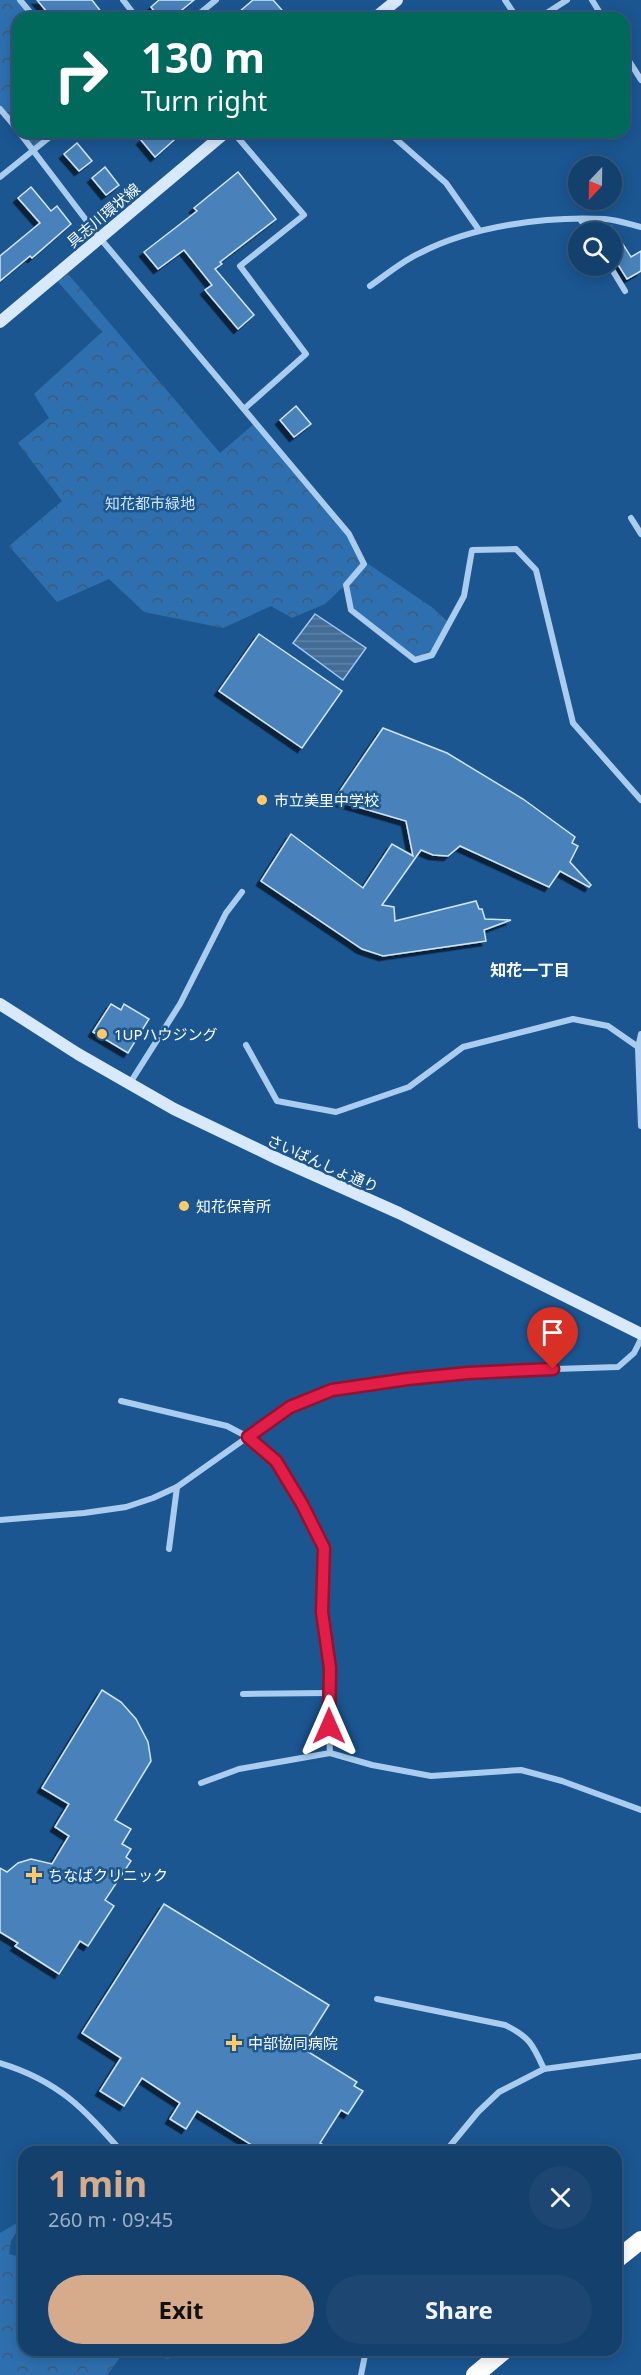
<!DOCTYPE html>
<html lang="en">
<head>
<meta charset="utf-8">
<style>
  :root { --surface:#14406d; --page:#1d4772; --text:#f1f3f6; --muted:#9dafc2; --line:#335980; --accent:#d6ab8b }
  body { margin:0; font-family:"Noto Sans","Noto Sans JP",sans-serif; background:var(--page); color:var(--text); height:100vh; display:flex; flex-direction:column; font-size:22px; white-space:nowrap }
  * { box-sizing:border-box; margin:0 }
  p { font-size:20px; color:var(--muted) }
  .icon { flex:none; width:33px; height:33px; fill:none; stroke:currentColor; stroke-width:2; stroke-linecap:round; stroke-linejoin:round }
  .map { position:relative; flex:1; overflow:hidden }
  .details { position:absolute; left:18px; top:2146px; width:604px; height:210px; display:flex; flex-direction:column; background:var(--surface); border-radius:18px; box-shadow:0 3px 15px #0003,0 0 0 2px var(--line) }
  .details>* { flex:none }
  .hud { position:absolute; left:12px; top:12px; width:618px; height:126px; border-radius:18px; box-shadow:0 3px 15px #0003,0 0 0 2px var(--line); background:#00695c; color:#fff; overflow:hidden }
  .needle { width:39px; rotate:202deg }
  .buttons { position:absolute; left:568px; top:156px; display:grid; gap:12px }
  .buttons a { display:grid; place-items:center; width:54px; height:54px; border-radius:50%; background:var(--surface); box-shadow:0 3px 15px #0003,0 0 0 2px var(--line); font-size:30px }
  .pin { position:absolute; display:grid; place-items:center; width:51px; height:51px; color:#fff; margin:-62px -26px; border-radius:50% 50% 50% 0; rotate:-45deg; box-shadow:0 0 6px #0007 }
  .pin .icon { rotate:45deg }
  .me { position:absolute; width:66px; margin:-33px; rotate:0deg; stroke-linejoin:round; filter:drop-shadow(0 0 4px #0008) }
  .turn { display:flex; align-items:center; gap:21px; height:126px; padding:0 30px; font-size:27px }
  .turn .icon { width:78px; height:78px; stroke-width:2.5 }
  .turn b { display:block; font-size:42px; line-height:51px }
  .round { display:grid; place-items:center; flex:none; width:63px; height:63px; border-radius:32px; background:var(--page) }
  .overview { display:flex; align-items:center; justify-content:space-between; height:102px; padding:0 30px }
  h1 { font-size:36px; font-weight:700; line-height:45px; color:var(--accent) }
  .action { display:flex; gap:12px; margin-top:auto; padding:12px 30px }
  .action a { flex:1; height:69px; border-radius:36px; background:var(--accent); color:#111; font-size:24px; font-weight:700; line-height:69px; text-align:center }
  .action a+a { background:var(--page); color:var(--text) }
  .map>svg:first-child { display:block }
</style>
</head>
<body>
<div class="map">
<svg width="641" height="2375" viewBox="0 0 641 2375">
  <defs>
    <pattern id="forest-crowns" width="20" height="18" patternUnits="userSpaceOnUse" patternTransform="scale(1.5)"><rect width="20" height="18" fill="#2e70af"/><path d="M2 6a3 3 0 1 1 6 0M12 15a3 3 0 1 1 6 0" fill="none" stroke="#405a74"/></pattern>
    <pattern id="water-rules" width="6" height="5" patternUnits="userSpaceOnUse" patternTransform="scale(1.5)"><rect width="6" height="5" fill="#436d96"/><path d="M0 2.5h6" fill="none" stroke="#5f83a6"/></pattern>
    <filter id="shadow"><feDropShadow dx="-4.5" dy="4.5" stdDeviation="0" flood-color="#0009"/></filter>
  </defs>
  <rect width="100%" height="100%" fill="#1b5691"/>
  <g fill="url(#forest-crowns)">
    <path d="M0 0H20L35 18H18V130L0 109Z"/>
    <path d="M19 132H56L34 150Z"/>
    <path d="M63 268 220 453 254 424 349 535 361 559 433 608 449 623 432 655 415 660 351 610 346 584 325 604 292 618 271 606 223 628 144 612 109 579 57 602 9 546 62 501 18 443 49 418 34 394 102 332 52 275Z"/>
    <path d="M24 2219 11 2241 9 2254 24 2258V2350L174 2351 169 2359 125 2351 107 2375H0V2233Z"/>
  </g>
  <path fill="url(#water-rules)" stroke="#9dc9f1" stroke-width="1.5" d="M315 614 366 648 343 680 293 643Z"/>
  <g fill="#4882ba" stroke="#d0e6fa" stroke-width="1.5" filter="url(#shadow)">
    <path d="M37 0H92L106 18H52Z"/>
    <path d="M159 0H194L172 18H160L151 7Z"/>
    <path d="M253 0H273L289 18H232Z"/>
    <path d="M151 132H183L155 157 141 140Z"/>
    <path d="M77 143 92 161 79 171 64 154Z"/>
    <path d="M105 167 119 185 106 195 92 178Z"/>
    <path d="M238 172 276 219 220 262 222 264 215 269 254 315 238 329 205 290 212 285 184 250 158 269 144 252 197 211 194 208Z"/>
    <path d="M31 187 51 211 57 206 71 224 32 258 30 256 0 281V256L40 223 18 198Z"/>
    <path d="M612 227 631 257 641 251V271L627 279 612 255Z"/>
    <path d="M296 406 311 424 294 437 280 420Z"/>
    <path d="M259 634 342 691 302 748 219 691Z"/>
    <path d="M383 728 447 753 523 799 575 837 572 843 578 846 570 862 591 885 589 887 560 871 549 887 460 846 448 856 433 855 421 850 382 905 394 907 395 921 476 901 479 909H482L485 919 511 920 484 930 486 941 383 956 362 949 261 881 291 834 363 888 392 844 413 856 406 821 334 800Z"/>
    <path d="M111 1004 121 1010 124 1004 149 1019 128 1053 93 1032Z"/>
    <path d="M102 1690 121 1702 136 1719 148 1742 151 1761 115 1820 131 1829 122 1844 131 1849 126 1857 131 1861 105 1900 114 1906 88 1946 80 1941 59 1974 15 1946 18 1943 0 1932V1868L7 1872 18 1863 31 1859 52 1864 69 1836 55 1827 69 1804 42 1788Z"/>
    <path d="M164 1904 329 2005 302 2048 357 2082 354 2086 363 2091 348 2114 341 2110 320 2143 335 2152H263L197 2111 186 2129 170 2119 180 2103 142 2078 124 2106 100 2091 121 2058 82 2033Z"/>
  </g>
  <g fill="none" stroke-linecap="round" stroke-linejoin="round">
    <g stroke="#aacdef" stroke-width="6">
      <path d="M20 0 35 18"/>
      <path d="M123 0 137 18"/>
      <path d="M505 0 517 18"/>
      <path d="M592 0 603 18"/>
      <path d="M194 18 216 0"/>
      <path d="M539 18 567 0"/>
      <path d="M624 53 641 80"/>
      <path d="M0 109 18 130"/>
      <path d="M19 132 99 237 349 534 364 564 346 585 351 610 415 660 432 655 464 596 472 550 516 549 536 570 573 723 641 800"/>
      <path d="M233 132 304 215 240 266 306 354 244 409"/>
      <path d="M388 132 446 183 479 230"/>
      <path d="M0 177 56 132"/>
      <path d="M580 219 589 232"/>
      <path d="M610 266 625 291"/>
      <path d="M370 286C386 275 402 261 420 253 472 226 546 216 605 219 617 220 629 224 641 227"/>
      <path d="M631 518 641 534"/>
      <path d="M641 1034 638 1048 641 1126"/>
      <path d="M246 1045 277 1101 336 1112 409 1087 463 1047 573 1019 608 1026 641 1049"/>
      <path d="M130 1083 180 1004 226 913 242 892"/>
      <path d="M121 1401 227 1426 248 1437 276 1461 302 1504 324 1548 322 1612 330 1668 328 1712 330 1753 372 1765 431 1776 521 1770 562 1781 641 1810"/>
      <path d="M0 1520 84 1513 126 1507 153 1498 177 1487 290 1407 332 1390 408 1379 488 1371 618 1367 634 1353 641 1339"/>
      <path d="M169 1549 177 1487"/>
      <path d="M243 1694 329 1693"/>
      <path d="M201 1783 239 1769 330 1753"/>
      <path d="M377 1999 505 2025C530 2037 533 2045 544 2069"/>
      <path d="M0 2063C59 2081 83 2108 122 2152"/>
      <path d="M445 2152 478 2112 499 2092 544 2069 641 2056"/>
      <path d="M361 2375 366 2350"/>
    </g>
    <g stroke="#d7e9fa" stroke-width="12">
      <path d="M375 18 397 0"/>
      <path d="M0 322 226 132"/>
      <path d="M0 1004 78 1054 174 1109 278 1159 399 1213 641 1334"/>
    </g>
    <g stroke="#fff" stroke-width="18">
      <path d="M616 2260 641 2240"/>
      <path d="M475 2375 505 2350"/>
    </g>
  </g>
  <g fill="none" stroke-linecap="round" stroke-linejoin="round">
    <g stroke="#92132f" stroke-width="15">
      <path id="route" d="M329 1726 330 1668 322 1612 324 1548 302 1504 276 1461 248 1437 290 1407 332 1390 408 1379 468 1373 553 1369"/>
    </g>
    <use href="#route" stroke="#e11d48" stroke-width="10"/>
  </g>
  <g fill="#ffc967" stroke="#1b5691" stroke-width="2">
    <circle cx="262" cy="800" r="6"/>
    <circle cx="102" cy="1034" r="6"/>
    <circle cx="184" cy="1206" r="6"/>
    <path d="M31 1866h6v6h6v6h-6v6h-6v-6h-6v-6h6z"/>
    <path d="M231 2034h6v6h6v6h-6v6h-6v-6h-6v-6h6z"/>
  </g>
  <g text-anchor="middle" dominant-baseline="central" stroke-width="5" stroke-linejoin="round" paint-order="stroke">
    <g font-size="15" fill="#fff" stroke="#1b5691">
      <text transform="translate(103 215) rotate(-40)">具志川環状線</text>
      <text transform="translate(323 1163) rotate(24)">さいばんしょ通り</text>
    </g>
    <g font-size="15" fill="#d0e6fa" stroke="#1b5691">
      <text x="150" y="503">知花都市緑地</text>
    </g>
    <g font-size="15" fill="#fff" stroke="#1b5691" text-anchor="start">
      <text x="274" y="800">市立美里中学校</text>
      <text x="114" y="1034">1UPハウジング</text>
      <text x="196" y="1206">知花保育所</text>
      <text x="48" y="1875">ちなばクリニック</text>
      <text x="248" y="2043">中部協同病院</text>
    </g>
    <g font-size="16" font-weight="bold" fill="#fff" stroke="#1b5691">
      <text x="530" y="970">知花一丁目</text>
    </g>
  </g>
</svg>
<div class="buttons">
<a><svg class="needle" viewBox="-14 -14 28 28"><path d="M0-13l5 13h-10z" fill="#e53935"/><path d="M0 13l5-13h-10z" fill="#9dafc2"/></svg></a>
<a><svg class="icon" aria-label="search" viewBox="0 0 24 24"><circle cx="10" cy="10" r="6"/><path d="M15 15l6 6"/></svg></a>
</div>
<div class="pin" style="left:553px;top:1369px;background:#d93025"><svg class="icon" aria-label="arrive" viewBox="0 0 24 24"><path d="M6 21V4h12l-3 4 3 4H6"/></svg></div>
<svg class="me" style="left:329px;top:1726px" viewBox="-20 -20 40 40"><path d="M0-17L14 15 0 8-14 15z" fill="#e11d48" stroke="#fff" stroke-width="4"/></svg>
<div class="hud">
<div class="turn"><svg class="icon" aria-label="right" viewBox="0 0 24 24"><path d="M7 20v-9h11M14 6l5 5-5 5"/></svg><div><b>130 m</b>Turn right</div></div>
</div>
<section class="details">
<div class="overview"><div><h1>1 min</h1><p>260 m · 09:45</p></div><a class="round"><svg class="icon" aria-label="close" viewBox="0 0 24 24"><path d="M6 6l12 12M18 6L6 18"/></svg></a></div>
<div class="action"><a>Exit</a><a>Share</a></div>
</section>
</div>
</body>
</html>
